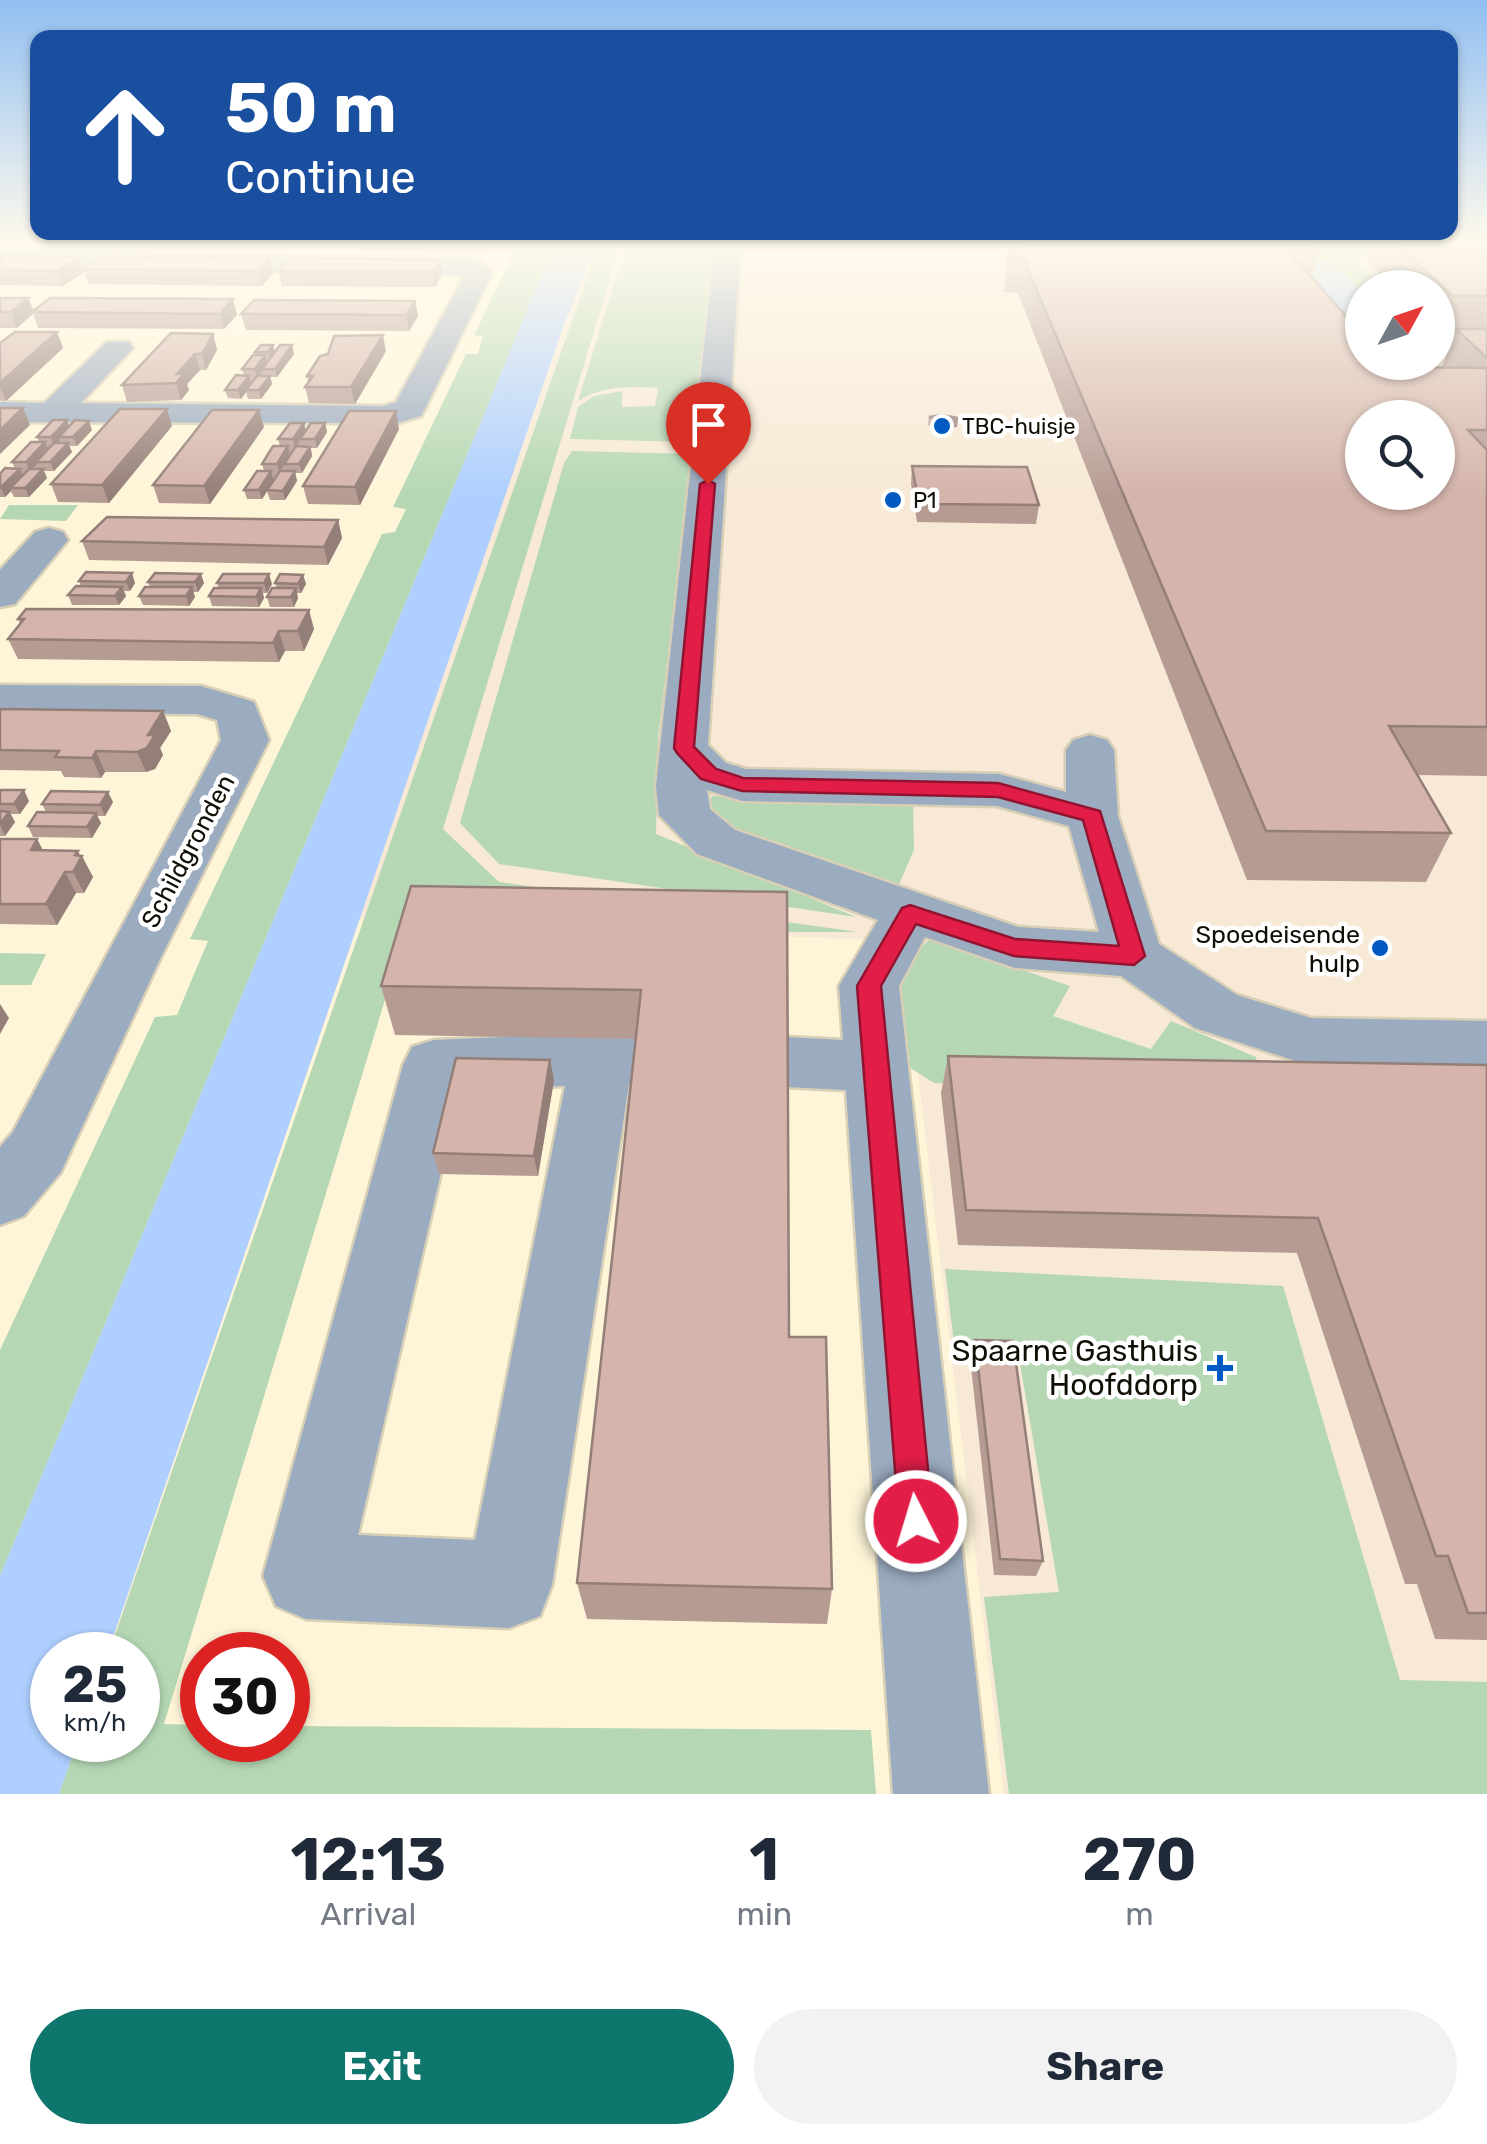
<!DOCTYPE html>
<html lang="en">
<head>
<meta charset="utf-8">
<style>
  :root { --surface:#fff; --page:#f2f2f3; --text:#1f2937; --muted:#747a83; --accent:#0f766e }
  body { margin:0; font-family:Rubik,sans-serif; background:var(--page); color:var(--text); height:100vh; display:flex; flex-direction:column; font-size:38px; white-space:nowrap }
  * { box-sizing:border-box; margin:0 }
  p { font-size:32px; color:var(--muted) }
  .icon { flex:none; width:55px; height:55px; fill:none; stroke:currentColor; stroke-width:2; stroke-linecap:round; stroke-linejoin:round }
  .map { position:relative; height:1794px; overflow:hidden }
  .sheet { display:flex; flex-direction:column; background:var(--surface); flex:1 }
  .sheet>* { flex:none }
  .hud { position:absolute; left:30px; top:30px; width:1428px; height:210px; border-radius:20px; box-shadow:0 2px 8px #0004; background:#1a4fa0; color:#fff; overflow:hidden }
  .needle { width:65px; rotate:50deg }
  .tools { position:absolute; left:1345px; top:270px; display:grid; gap:20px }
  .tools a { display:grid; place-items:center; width:110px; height:110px; border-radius:50%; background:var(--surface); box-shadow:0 2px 8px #0004; font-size:50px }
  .speed { position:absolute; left:30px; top:1632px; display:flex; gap:20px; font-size:50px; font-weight:700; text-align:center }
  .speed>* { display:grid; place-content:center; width:130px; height:130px; border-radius:50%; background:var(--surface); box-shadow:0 2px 8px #0004; line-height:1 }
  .speed small { font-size:25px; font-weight:400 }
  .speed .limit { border:15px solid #d22; background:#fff; color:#111 }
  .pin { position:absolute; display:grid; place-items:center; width:85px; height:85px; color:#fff; margin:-102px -42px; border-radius:50% 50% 50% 0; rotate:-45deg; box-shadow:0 0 10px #0007 }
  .pin .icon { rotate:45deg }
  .me { position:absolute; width:110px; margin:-55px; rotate:355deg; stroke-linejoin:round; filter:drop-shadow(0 0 8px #0008) }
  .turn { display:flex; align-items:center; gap:35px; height:210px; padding:0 30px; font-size:45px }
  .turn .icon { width:130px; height:130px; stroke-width:2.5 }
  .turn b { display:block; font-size:70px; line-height:85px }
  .eta { display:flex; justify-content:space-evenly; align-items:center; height:170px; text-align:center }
  .eta b { font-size:60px; font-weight:700; line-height:70px }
  .action { display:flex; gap:20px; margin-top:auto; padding:20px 30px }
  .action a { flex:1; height:115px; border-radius:60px; background:var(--accent); color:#fff; font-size:40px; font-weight:700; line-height:115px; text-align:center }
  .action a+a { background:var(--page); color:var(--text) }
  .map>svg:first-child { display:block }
</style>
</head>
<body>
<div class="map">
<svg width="1487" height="1794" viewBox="0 0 1487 1794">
  <rect width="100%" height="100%" fill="#fef5d8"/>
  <path fill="#f7e9d6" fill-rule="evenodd" d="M591 246H1487V1794H1004L902 941 346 919ZM1362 288H1438V362H1362ZM1362 418H1438V492H1362Z"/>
  <g fill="#b5d7b4">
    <path d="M517 246H554L0 1576V1350L155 1017 177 1015 208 941 190 939 382 534 395 532 406 509 393 507 466 354H478L483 336 474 335Z"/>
    <path d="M598 246H620L443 829 499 882 858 932 406 931 164 1724 202 1725V1740H288V1726L871 1730 876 1794H59L78 1740H138V1655H108Z"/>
    <path d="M626 246H716L693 442 570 439 578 407 594 396 622 391V407L655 406 658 388C630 386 602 386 578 401Z"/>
    <path d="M1158 251 1348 253 1386 287 1362 288V293L1330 260 1362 362H1385L1355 364Z"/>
    <path d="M572 451 693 454 658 737 656 834 856 917 499 864 460 823 564 463Z"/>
    <path d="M9 505H78L66 521 0 519Z"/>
    <path d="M712 796 913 800 914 850 897 889 730 829 708 808Z"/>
    <path d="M930 939 1070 986 1053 1016 1151 1049 1171 1021 1256 1057 1263 1087 934 1083 901 1062C897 1013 891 975 930 939Z"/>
    <path d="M0 953 46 954 31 985H0Z"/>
    <path d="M945 1269 1283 1286 1400 1680 1487 1682V1794H1009L984 1597 1059 1592 1017 1346 954 1344Z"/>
  </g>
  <g fill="#aecfff">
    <path d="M554 246H596L562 330 107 1655H52V1740H78L59 1794H0V1576Z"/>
    <path d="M1295 259 1330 260 1362 293V339Z"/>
  </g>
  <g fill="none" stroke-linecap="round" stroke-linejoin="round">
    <g stroke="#d8d0b6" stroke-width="5">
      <g id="minor">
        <path d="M720 246H746L740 254 708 745 726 763 746 769 999 774 1066 792V750L1073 740 1090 735 1107 740 1114 750 1118 816 1159 944 1237 995 1311 1018 1487 1021V1069L1311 1066 1195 1028 1121 976 1015 968 925 937 899 986 989 1794H893L846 1090 786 1087 764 1079 755 1062 764 1045 786 1037 843 1040 839 986 878 920 697 854 659 815 656 786 660 748 714 254ZM707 790 742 801 997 806 1069 826 1099 932 1018 927 735 830 710 809Z"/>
        <path d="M1447 246 1434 254 1243 255 1230 247Z"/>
        <path d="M0 251 470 258 479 260 492 273 425 409 421 416 398 423 0 422V402L44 403 107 342H129L133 348 81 403 384 406 396 402 465 275 0 267Z"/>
        <path d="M49 528 63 532 68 540 15 604 0 607V570L35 532Z"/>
        <path d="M0 685 201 686 254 702 269 740 161 957 61 1172 24 1216 0 1225V1147L13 1132 221 740 217 720 197 714 0 713Z"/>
        <path d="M602 1033 643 1034 665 1042 674 1059 665 1076 629 1084 552 1585 540 1616 509 1628 306 1619 276 1606 263 1576 403 1065 412 1047 434 1040ZM565 1086 475 1540 358 1535 460 1089Z"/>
      </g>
    </g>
    <use href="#minor" fill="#9babc0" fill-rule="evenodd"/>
  </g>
  <g fill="#b69b93">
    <path d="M151 246H286L282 250 153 249Z"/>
    <path d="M358 246H493L490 252 359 251Z"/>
    <path d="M1008 246H1313L1320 252 1312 278 1362 362H1411L1409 367H1442L1455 333H1439L1438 331V288H1393L1366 260 1370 246H1487V776L1417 775 1451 833 1426 882 1247 880 1018 293 1004 292Z"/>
    <path d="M0 256 84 269 270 258 273 273 262 286 89 284 84 272 63 286 0 285Z"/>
    <path d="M440 260 442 274 435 287 282 286 278 271Z"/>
    <path d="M0 298H28L34 311 237 315 224 329 38 328 33 314 17 328H0Z"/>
    <path d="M415 301 418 316 409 331 246 330 241 314Z"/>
    <path d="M57 332 63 348 6 401 0 400V343Z"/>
    <path d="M213 334 217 350 206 370H200L187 384 189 390 181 400 127 402 122 385Z"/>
    <path d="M273 345 275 352 294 354 277 377H270L272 384 261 399H248L246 392 241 399 228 398 225 390 244 375 242 369 256 355 255 352Z"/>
    <path d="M386 351 355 404 309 403 305 387 308 382 307 376Z"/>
    <path d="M929 417 958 418 957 427 943 429 928 425Z"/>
    <path d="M304 423 306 431 325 423 327 432 317 448H311L312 456 302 473H295L297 481 285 500H270L267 491 262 499H247L244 490 264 471 262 464 280 446 278 439Z"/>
    <path d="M172 426 109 503 58 502 51 484Z"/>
    <path d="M69 427 92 430 77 446H69L72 452 54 471H44L47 478 29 497H14L11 491 5 497H0V474L15 469 12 462 39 442 37 437Z"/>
    <path d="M264 427 210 504 159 503 153 485Z"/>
    <path d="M399 429 360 505 308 504 303 486Z"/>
    <path d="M912 466 1039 505 1036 524 917 522 911 484Z"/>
    <path d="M338 520 342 538 328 565 89 560 82 541Z"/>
    <path d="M86 572 135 583 130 591H124L126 596 119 605H72L68 595 81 586 79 581Z"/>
    <path d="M303 575 306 584 301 593H297L298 598 294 607H270L267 597 277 588 275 583Z"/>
    <path d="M148 582 204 583 198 592H193L195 597 189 606 143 605 139 596 150 587Z"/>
    <path d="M217 583 272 584 267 593H263L264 598 259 607 212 606 209 596 219 588Z"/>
    <path d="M18 619 314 629 304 651H285L279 662 18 659 8 639 20 624Z"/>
    <path d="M0 709 163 711 171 731 160 748 163 755 155 769 146 772H105L101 778 64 777 61 771 0 770Z"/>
    <path d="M0 790 29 801 20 814H11L15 822 5 836H0Z"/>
    <path d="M113 802 105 816H97L101 823 92 838 33 837 28 826 46 812 42 804Z"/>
    <path d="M0 839H37L43 851 80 856 93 877 84 893H76L57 925 0 924Z"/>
    <path d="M787 892 789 1337 832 1589 827 1624 587 1619 577 1583 636 1039 395 1035 381 986Z"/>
    <path d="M948 1056 1487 1065V1640L1435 1639 1417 1584H1405L1297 1253 958 1245 941 1093Z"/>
    <path d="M554 1080 538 1176 439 1174 433 1153Z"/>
    <path d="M975 1340 1043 1561 1036 1576 994 1575 970 1358Z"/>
  </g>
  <g fill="#947e78">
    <path d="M79 257 84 272 63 286 58 271Z"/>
    <path d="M270 258 273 273 262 286 258 271Z"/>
    <path d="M440 260 442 274 435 287 432 272Z"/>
    <path d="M28 298 34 312 17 328 11 312Z"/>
    <path d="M233 299 237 315 224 329 220 314Z"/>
    <path d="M415 301 418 316 409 331 406 315Z"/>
    <path d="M57 332 63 348 6 401 0 387V383Z"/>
    <path d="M213 334 217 350 206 370 202 354Z"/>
    <path d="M383 335 386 351 355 404 351 387Z"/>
    <path d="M273 345 275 353 270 360 268 352Z"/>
    <path d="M292 345 294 354 277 377 275 369Z"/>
    <path d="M195 354 200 370 187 384 189 390 181 400 176 383 177 374Z"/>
    <path d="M265 355 268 363 257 377 255 369Z"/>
    <path d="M249 376 252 384 241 399 238 390Z"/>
    <path d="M270 376 272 384 261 399 259 390Z"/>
    <path d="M23 408 30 425 0 454V430Z"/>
    <path d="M167 409 172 426 109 503 102 485Z"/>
    <path d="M259 410 264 427 210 504 204 486Z"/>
    <path d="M396 411 399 429 360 505 355 487Z"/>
    <path d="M958 418 957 427 943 429 944 420Z"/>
    <path d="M67 420 70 429 59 437 60 440 54 446 51 437Z"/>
    <path d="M89 421 92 430 77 446 73 437Z"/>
    <path d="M304 423 306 431 295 448 293 439Z"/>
    <path d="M325 423 327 432 317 448 315 439Z"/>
    <path d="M45 442 49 451 36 462 37 464 30 471 26 462Z"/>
    <path d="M68 443 72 452 54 471 50 462Z"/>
    <path d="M288 446 290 455 279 473 277 464Z"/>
    <path d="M310 447 312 456 302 473 299 464Z"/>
    <path d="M20 469 24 478 10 488 11 491 5 497 1 488Z"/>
    <path d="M43 469 47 478 29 497 25 488Z"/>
    <path d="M271 471 274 481 262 499 259 490Z"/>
    <path d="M295 471 297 481 285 500 283 491Z"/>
    <path d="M338 520 342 538 328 565 324 547Z"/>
    <path d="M132 573 135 583 130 591 126 582Z"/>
    <path d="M201 574 204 583 198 592 195 582Z"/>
    <path d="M269 574 272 584 267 593 264 583Z"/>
    <path d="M303 575 306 584 301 593 298 584Z"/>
    <path d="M122 587 126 596 119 605 115 596Z"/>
    <path d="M192 587 195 597 189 606 186 596Z"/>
    <path d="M261 588 264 598 259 607 256 597Z"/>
    <path d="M296 588 298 598 294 607 291 597Z"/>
    <path d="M309 610 314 629 304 651 298 631Z"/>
    <path d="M279 631 285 651 279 662 273 643Z"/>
    <path d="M163 711 171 731 160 748 163 755 155 769 146 772 137 752Z"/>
    <path d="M96 751 105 772 101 778 92 758Z"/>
    <path d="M24 790 29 801 20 814 14 804Z"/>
    <path d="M108 792 113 802 105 816 100 805Z"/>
    <path d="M9 812 15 822 5 836 0 824Z"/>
    <path d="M96 813 101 823 92 838 87 827Z"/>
    <path d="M37 839 48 860 31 850Z"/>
    <path d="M78 851 81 858 82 856 93 877 84 893 73 872 75 855Z"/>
    <path d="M65 872 76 893 57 925 46 904Z"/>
    <path d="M0 1004 9 1018 0 1034Z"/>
    <path d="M550 1060 554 1080 538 1176 534 1156Z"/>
  </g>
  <g fill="#d4b4ab" stroke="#947e78" stroke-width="2.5" fill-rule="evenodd">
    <path d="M1019 246H1313L1320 252H1289L1355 326H1362V362H1403L1407 367 1487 368V430H1468L1487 450V727L1389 726 1451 833 1266 831 1023 258 1009 257V253H1021ZM1362 418H1438V492H1362Z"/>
    <path d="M1398 246H1487V296H1453Z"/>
    <path d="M0 256 79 257 58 271 0 270Z"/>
    <path d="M99 257 270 258 258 271 83 269Z"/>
    <path d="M289 258 440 260 432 272 278 271Z"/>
    <path d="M0 298H28L11 312H0Z"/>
    <path d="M50 298 233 299 220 314 32 312Z"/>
    <path d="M254 300 415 301 406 315 241 314Z"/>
    <path d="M1456 329H1487V358Z"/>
    <path d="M15 332H57L0 383V343Z"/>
    <path d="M171 333 213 334 202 354H195L177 374H184L176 383 122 385Z"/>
    <path d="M383 335 351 387H305L313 376H307L320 356 328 354 334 336Z"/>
    <path d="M261 345H273L268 352H255Z"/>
    <path d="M280 345H292L275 369H262Z"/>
    <path d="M253 355H265L255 369H242Z"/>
    <path d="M236 375 249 376 238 390H225Z"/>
    <path d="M257 376H270L259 390H246Z"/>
    <path d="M0 408H23L0 430Z"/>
    <path d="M120 409H167L102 485 51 484Z"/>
    <path d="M212 410H259L204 486 153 485Z"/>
    <path d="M349 411H396L355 487 303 486Z"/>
    <path d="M942 415 958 418 944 420 929 417Z"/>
    <path d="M53 420H67L51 437H37Z"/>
    <path d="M75 420 89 421 73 437H59Z"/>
    <path d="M290 423H304L293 439H278Z"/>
    <path d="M311 423H325L315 439H300Z"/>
    <path d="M31 442H45L26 462H12Z"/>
    <path d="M54 443H68L50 462H36Z"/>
    <path d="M273 446H288L277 464H262Z"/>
    <path d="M296 446 310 447 299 464H284Z"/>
    <path d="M912 466 1027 467 1039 505 919 504Z"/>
    <path d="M5 468 20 469 0 488V474Z"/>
    <path d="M29 469H43L25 488H10Z"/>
    <path d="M257 471H271L259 490H244Z"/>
    <path d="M280 471H295L283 491 267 490Z"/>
    <path d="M107 517 338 520 324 547 82 541Z"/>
    <path d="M86 572 132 573 126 582 79 581Z"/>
    <path d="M155 573 201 574 195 582H148Z"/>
    <path d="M223 574H269L264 583H217Z"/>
    <path d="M280 574 303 575 298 584 275 583Z"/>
    <path d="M76 586 122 587 115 596 68 595Z"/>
    <path d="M145 587H192L186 596H139Z"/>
    <path d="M214 588H261L256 597 209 596Z"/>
    <path d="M272 588H296L291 597H267Z"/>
    <path d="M26 609 309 610 298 631H279L273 643 8 639 24 619H18Z"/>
    <path d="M0 709 163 711 148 735H155L147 748 137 752 96 751 92 758 55 757 59 751 0 750Z"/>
    <path d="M0 790H24L14 804H0Z"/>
    <path d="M51 791 108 792 100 805 42 804Z"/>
    <path d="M0 811 9 812 0 824Z"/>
    <path d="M37 812 96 813 87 827 28 826Z"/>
    <path d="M0 839H37L31 850 78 851 75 855 82 856 73 872H65L46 904H0Z"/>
    <path d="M411 886 787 892 789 1337H826L832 1589 577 1583 641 990 381 986Z"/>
    <path d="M948 1056 1487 1065V1613H1468L1448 1556H1436L1318 1218 966 1210Z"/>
    <path d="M456 1058 550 1060 534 1156 433 1153Z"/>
    <path d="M975 1340 1013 1341 1043 1561 1000 1559Z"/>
  </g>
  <linearGradient id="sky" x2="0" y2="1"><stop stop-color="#91bff1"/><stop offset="0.49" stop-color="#fffaed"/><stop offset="1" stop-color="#fffaed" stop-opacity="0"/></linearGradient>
  <rect width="1487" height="497" fill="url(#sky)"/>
  <path fill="#e11d48" stroke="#92132f" stroke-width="2.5" d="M708 480 715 484 694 747 716 769 743 778 998 783 1100 811 1145 956 1134 965 1014 956 916 924 881 986 933 1521 928 1533 916 1538 904 1533 899 1521 857 986 902 908 910 905 1015 939 1119 946 1083 820 998 797 742 791 701 779 677 753 674 748 700 484Z"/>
  <g fill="#0159c2" stroke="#fff" stroke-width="4">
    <circle cx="942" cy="426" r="10"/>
    <circle cx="893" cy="500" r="10"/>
    <circle cx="1380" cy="948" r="10"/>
    <path d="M1215 1353h10v10h10v10h-10v10h-10v-10h-10v-10h10z"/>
  </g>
  <g text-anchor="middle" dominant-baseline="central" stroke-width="9" stroke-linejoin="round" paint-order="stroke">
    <g font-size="22" fill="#110e05" stroke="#fff" text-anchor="start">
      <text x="962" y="426">TBC-huisje</text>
      <text x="913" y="500">P1</text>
    </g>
    <g font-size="25" fill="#110e05" stroke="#fff">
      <text transform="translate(188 851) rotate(-62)">Schildgronden</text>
    </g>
    <g font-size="25" fill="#110e05" stroke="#fff" text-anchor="end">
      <text x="1360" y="934">Spoedeisende<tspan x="1360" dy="29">hulp</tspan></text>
    </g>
    <g font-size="30" fill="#110e05" stroke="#fff" text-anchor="end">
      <text x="1198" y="1351">Spaarne Gasthuis<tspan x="1198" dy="34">Hoofddorp</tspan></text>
    </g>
  </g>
</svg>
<div class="tools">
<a><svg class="needle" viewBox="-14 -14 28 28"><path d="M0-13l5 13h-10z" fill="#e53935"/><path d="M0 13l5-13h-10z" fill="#747a83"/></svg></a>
<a><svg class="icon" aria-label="search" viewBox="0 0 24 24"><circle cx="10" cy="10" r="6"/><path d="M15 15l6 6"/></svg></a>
</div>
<div class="speed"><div>25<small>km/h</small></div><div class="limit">30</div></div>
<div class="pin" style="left:708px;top:484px;background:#d93025"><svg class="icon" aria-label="arrive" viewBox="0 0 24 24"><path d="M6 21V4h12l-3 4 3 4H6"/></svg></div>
<svg class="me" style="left:916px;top:1521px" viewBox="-20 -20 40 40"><circle r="17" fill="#e11d48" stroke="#fff" stroke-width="3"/><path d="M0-11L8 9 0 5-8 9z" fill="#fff"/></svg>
<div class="hud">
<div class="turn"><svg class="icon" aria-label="ahead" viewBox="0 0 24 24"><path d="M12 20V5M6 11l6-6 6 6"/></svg><div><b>50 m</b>Continue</div></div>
</div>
</div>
<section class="sheet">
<div class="eta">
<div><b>12:13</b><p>Arrival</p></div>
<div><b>1</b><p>min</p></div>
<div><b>270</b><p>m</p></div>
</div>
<div class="action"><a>Exit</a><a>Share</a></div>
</section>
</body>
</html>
